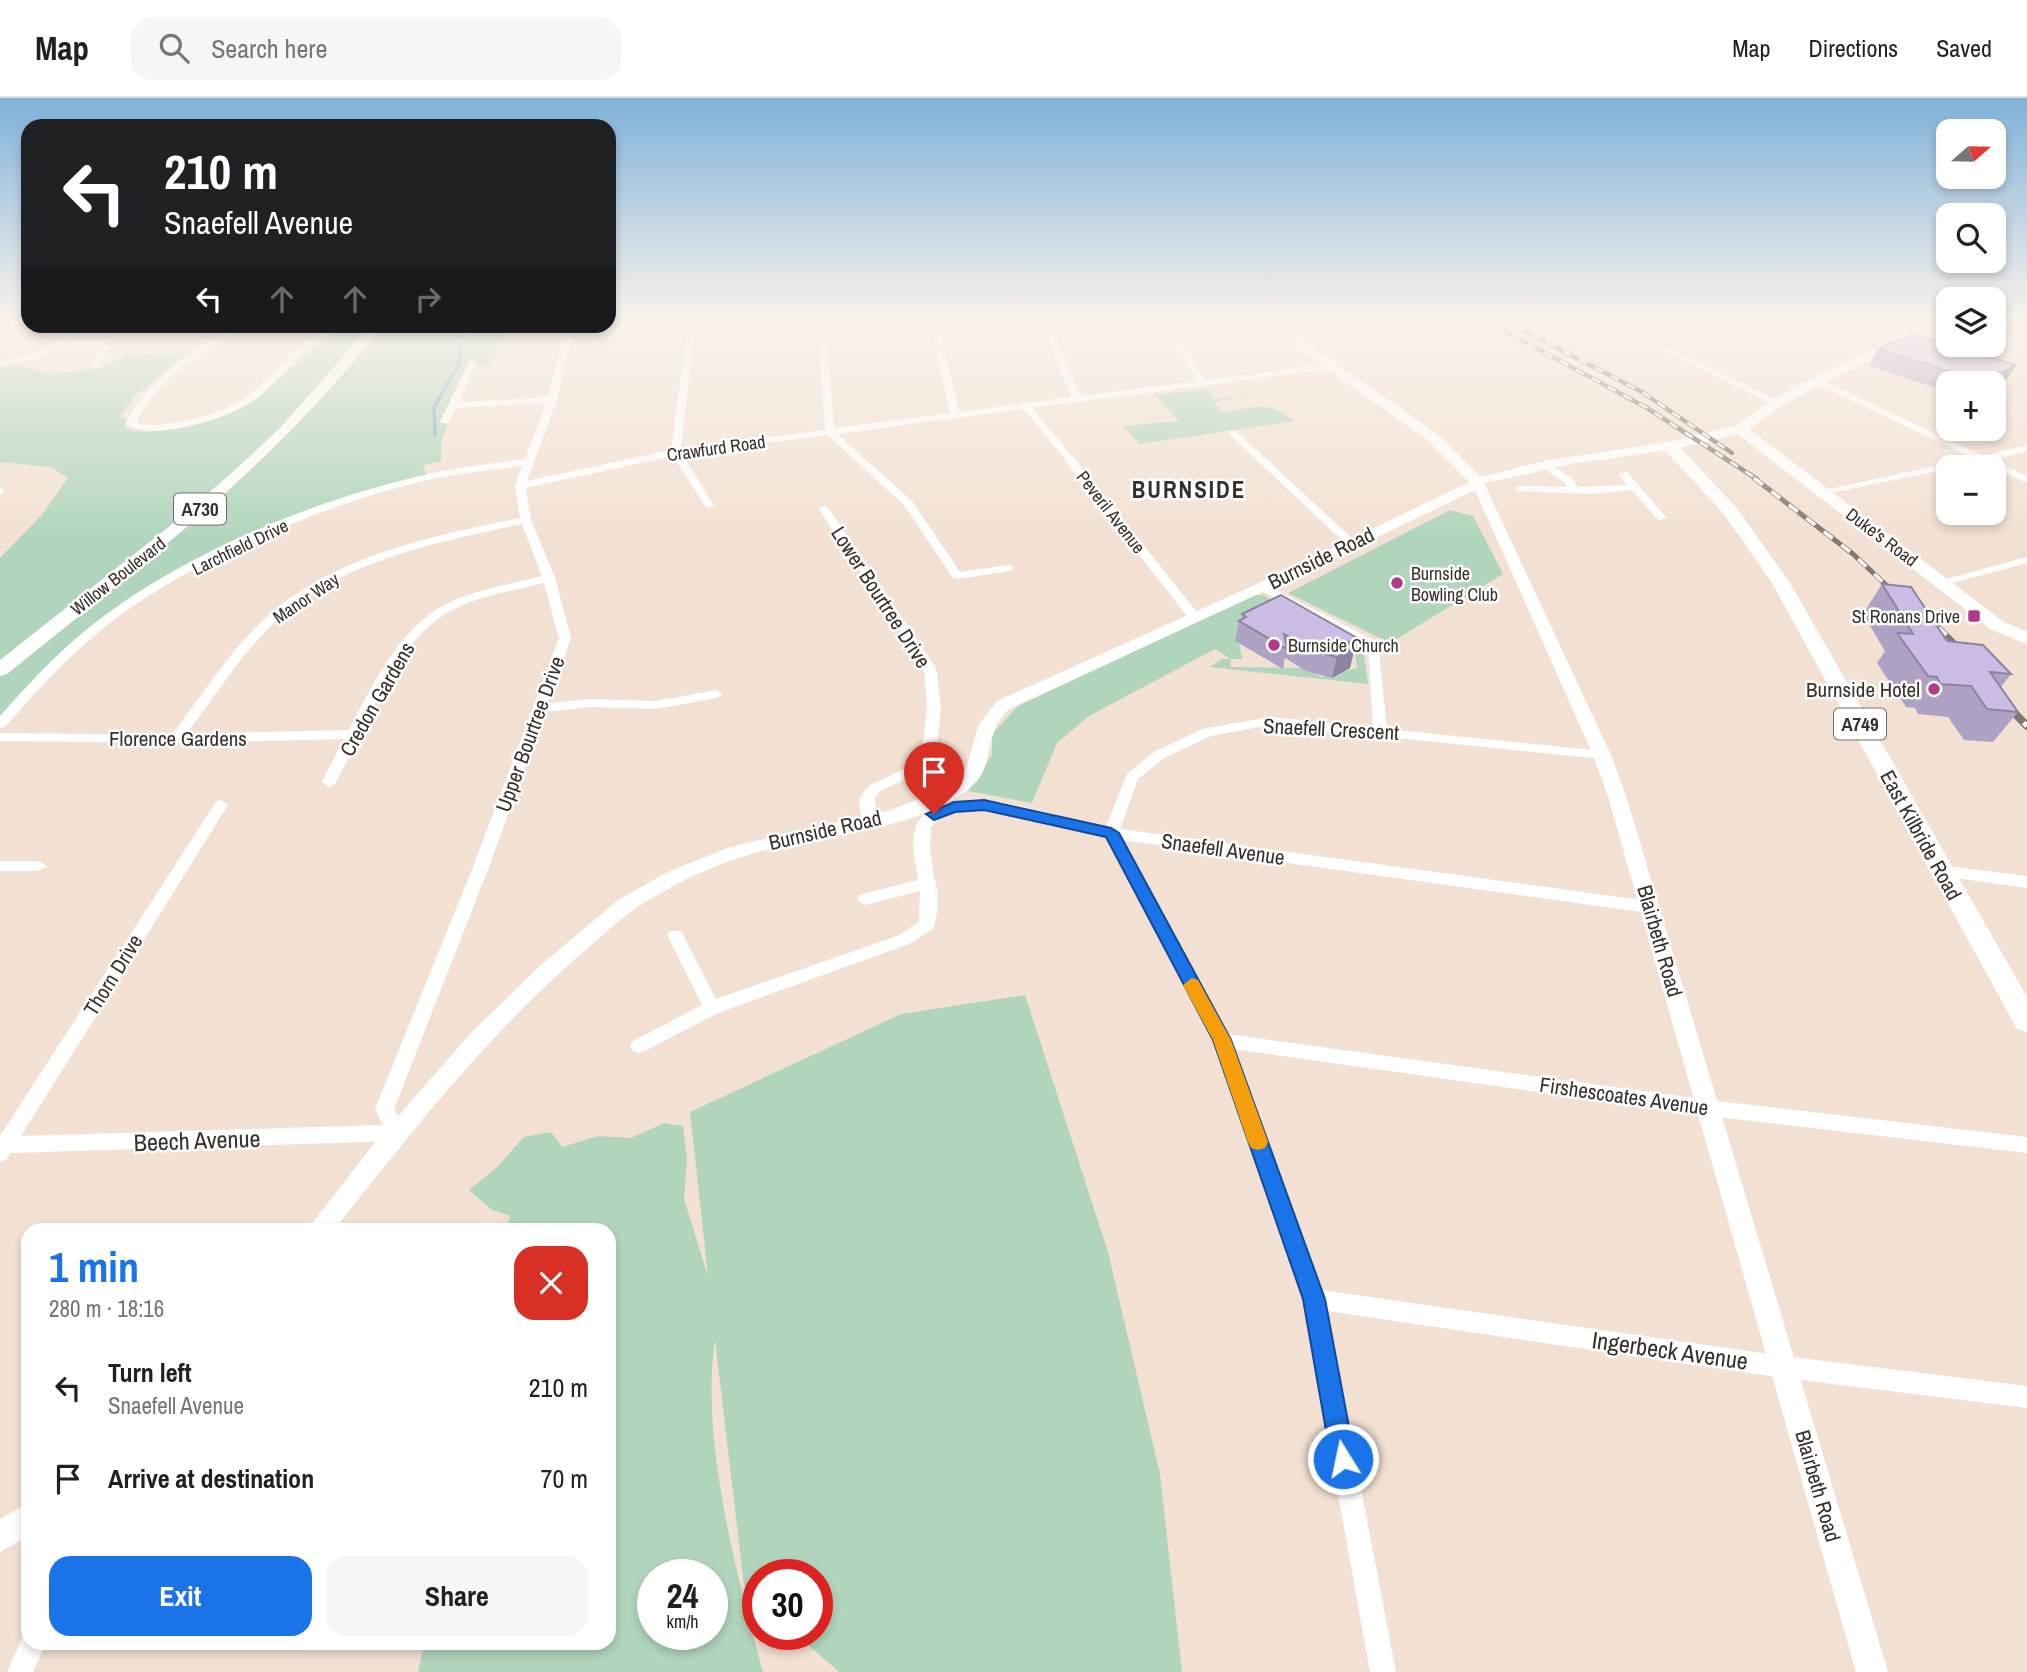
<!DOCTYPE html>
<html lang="en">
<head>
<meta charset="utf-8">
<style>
  :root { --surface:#fff; --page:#f6f6f6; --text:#202124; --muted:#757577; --line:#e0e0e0; --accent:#1a73e8 }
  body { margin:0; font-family:"Archivo Narrow",sans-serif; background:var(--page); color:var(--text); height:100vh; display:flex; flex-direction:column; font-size:26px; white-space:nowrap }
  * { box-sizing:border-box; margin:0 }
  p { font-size:23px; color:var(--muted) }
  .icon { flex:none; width:38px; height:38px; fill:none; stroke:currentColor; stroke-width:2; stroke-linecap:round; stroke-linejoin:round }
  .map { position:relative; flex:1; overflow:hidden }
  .drawer { position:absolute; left:21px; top:1125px; width:595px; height:427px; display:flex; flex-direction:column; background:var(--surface); border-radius:21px; box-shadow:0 4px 10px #0003 }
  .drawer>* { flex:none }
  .guide { position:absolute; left:21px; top:21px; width:595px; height:214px; border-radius:21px; box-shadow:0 4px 10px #0003; background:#202124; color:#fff; overflow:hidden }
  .needle { width:46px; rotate:70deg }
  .fabs { position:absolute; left:1936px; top:21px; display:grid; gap:14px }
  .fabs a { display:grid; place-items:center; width:70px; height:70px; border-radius:14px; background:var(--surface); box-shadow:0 4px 10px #0003; font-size:35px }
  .speed { position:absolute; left:637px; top:1461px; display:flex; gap:14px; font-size:35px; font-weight:700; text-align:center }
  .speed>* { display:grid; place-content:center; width:91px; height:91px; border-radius:50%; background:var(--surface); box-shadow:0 4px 10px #0003; line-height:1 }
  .speed small { font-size:18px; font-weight:400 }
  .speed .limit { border:10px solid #d22; background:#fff; color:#111 }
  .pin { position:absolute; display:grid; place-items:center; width:60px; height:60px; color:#fff; margin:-72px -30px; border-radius:50% 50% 50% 0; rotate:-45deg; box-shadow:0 0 7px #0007 }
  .pin .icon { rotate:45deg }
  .me { position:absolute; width:77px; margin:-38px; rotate:350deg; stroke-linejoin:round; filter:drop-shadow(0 0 5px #0008) }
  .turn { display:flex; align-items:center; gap:24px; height:147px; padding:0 28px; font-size:32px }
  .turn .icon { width:91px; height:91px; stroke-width:2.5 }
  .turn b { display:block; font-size:49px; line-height:60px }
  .lanes { display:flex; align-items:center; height:66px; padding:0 28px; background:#0003; justify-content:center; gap:35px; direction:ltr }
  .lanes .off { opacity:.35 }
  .round { display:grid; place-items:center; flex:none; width:74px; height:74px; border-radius:21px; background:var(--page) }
  .head { display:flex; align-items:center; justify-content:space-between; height:119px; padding:0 28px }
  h1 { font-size:42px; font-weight:800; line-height:52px; color:var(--accent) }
  .primary-button { display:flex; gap:14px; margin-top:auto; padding:14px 28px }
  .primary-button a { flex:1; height:80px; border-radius:21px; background:var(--accent); color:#fff; font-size:28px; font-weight:800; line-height:80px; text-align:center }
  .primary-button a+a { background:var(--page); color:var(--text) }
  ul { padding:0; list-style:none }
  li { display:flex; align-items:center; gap:21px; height:91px; padding:0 28px }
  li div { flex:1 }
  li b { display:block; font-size:26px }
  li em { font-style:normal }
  header { display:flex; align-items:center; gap:42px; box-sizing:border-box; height:98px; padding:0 35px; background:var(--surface); border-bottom:2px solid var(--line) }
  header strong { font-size:33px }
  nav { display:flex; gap:38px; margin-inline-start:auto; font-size:24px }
  .search { width:490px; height:63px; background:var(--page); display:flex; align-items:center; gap:18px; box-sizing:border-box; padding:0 24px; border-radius:21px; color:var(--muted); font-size:26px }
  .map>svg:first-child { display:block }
</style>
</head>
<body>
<header>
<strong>Map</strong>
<div class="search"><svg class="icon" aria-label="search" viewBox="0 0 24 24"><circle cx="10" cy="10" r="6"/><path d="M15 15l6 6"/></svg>Search here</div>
<nav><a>Map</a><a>Directions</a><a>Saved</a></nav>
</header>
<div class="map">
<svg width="2027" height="1574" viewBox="0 0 2027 1574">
  <rect width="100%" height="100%" fill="#f2e1d3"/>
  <g fill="#b0d5bc" fill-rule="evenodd">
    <path d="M342 228H510L489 268H479L477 264H469L439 325H449L441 343V363L423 367 427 378 313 410 242 443 114 511 0 619V460L42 417 68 380 51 369 0 364V269L16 267 52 276 102 270 106 265 120 262 123 257 186 255 143 293H138L119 320 126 321 125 330C150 342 227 320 250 304 282 281 310 251 342 228Z"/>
    <path d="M1209 291 1215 301 1253 296 1213 304 1223 314C1253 310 1269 301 1294 323L1140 346 1123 328 1179 323 1155 297Z"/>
    <path d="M1450 412 1473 418 1503 476 1390 545 1288 495Z"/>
    <path d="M1255 497H1263L1314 525 1239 545 1242 561H1230L1231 569 1302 570 1322 579 1357 570 1355 555 1330 540 1336 536 1363 550 1368 586 1210 569 1222 561H1230L1215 551 1089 618 1057 645 1032 705 968 693 992 657V636L1018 608Z"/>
    <path d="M1025 897 1108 1154 1160 1376 1182 1574H839L797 1537 817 1536V1477H758V1501L744 1488 715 1242C700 1342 737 1477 763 1574H418L424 1545H609V1132H506L510 1118 492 1112 469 1092 496 1070 524 1039 551 1034 562 1049 598 1038 631 1040 664 1025 683 1028 687 1061 684 1101 708 1178 690 1014 901 916ZM653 1477H712V1536H653Z"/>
  </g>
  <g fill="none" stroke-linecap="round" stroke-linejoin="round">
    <path stroke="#81adc3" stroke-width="3.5" d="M435 337 434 309 459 266 461 241 475 228"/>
    <path fill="#fff" fill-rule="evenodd" d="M1055 345H1061L1072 359 1071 361H1065L1054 347Z"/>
    <g fill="#fff" fill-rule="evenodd">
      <path d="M688 220H696L695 225 839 220 826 223 834 330 950 315 929 220H937L959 314 1071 299 1041 220H1049L1080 298 1198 283 1157 220H1165L1206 282 1330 265 1334 268 1330 271 1033 310 1063 347 1058 350 1055 349 1024 311 837 336 912 403 960 474 1009 467 1015 470 1009 473 957 481 953 480 904 407 827 337 682 356 714 407 709 410 704 407 673 358 526 390 531 422 555 480 571 540 548 605 591 601 656 603 716 592 723 596 716 600 656 611 591 609 545 614 489 769 394 1011 407 1035 404 1041 397 1043 10 1055 7 1061 0 1064V1038L216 704 221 702 228 707 21 1038 383 1027 375 1011 473 769 559 540 544 485C512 493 477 498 447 515 390 549 366 634 334 687L329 689 322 684 344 641 175 645 0 643V635L171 637C200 601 225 560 257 528 329 458 426 440 520 420L515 388 522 368C491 372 459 375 428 382 328 405 191 462 110 525 71 555 37 592 5 629L0 630V618C32 582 65 546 104 518 191 453 319 400 425 377 458 369 491 366 525 361L546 305 456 310 448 326 440 324 470 262 477 264 459 304 548 299 566 228H574L573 232 687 226ZM818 223 825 332 681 350 695 230ZM687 231 671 352 527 383 557 302 572 237ZM522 426 542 478C508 487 470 492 439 510 396 536 371 590 349 632L186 636C212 603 235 565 265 534 332 464 431 446 522 426Z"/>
      <path d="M1597 220H1608L1782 305 1774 307Z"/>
      <path d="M1822 220H1835L1905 244 1898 246Z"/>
      <path d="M3 222H28V226H6L2 224Z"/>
      <path d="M80 228H89L67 243 103 242 110 248 98 271 91 269 101 248H59L44 258 0 269V263L38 254Z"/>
      <path d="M235 228H244C235 236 223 242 212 249 181 269 152 291 136 325 150 329 165 326 179 324 201 319 225 313 244 300 268 285 314 225 341 228 329 239 314 246 302 257 284 272 270 292 250 305 225 321 153 344 126 326 149 279 192 253 235 228Z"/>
      <path d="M1814 281H1820L1983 358 2027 347V353L1992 362 2027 378V385L1981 364 1821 397 1820 395 1825 392 1973 360 1814 285Z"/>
      <path d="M1230 333H1236L1355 443V447H1347L1230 337Z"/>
      <path d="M1064 357H1072L1199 517V523H1191L1064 361Z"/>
      <path d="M1545 364 1572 380 1578 389 1627 387 1618 376 1627 374 1667 420 1658 422 1632 392 1591 396 1516 393V389L1520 388 1567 389 1564 384 1541 369V365Z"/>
      <path d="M0 389 5 394 0 397Z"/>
      <path d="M824 408 828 409 936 570 941 609 936 657 921 674 880 693 875 699 876 722 869 727 862 722 859 702 864 693 870 687 911 668 922 656 927 609 924 570 819 411Z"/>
      <path d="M2027 459V465L1941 488 1935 484Z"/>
      <path d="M1262 485 1378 544 1387 631 1602 653 1609 657 1602 661 1270 627 1211 638 1164 660 1138 681 1120 731 1649 803 1657 809 1649 815 1122 742 1227 936 1709 1002 2027 1039V1055L1709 1018 1233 951 1321 1192 1784 1258 2027 1288V1310L1784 1280 1327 1213 1396 1574H1370L1303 1201 1212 942 1106 739 984 712 954 715 941 720 931 729 930 750 934 781C940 790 938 820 933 831L909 846 718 915 645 953 639 955 633 953 630 948 633 943 702 907 667 837 669 833H681L716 901 897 838 919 824 920 793 865 807 857 801 859 797 918 782C916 766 910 744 916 728 925 706 964 700 984 702 1021 706 1068 721 1106 729L1127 676 1154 654 1202 631 1270 619 1373 629 1368 549 1258 491 1256 489Z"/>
      <path d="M0 763H39L47 768 39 773H0Z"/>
      <path d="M1940 767 2027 778V790L1934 777 1932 773Z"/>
      <path d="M28 1534V1545H46L33 1574H7L24 1536Z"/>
    </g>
    <g fill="#fff" fill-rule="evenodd">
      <path d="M2000 220H2015L2027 225V232Z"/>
      <path d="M1474 382 1484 385 1611 657 1626 698 1888 1574H1856L1608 698 1593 657 1475 392 1267 492 1009 611C983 636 995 666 974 686 928 730 835 735 774 750 731 760 690 777 652 800 626 815 604 836 581 856 487 937 411 1035 334 1132H307L373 1047 470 936 541 867 618 802 668 774 730 749 891 712 941 692 965 674 978 628 997 603 1257 486Z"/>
      <path d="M28 1405V1438L0 1454V1421Z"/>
    </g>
    <g fill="#fff" fill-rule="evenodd">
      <path d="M1263 220H1276L1294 236 1436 335 1481 379 1549 362 1669 344 1676 348 1669 352 1572 366 1473 388 1426 341 1286 242Z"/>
      <path d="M1735 328H1745L2004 524 2027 534V546L1992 532 1735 334Z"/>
    </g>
    <g fill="#fff" fill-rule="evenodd">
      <path d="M1937 220H1948V224L1822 286 1782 308 1745 334 1680 350 1736 409 1790 485 2027 899V934L2017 931 1772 485 1724 416 1661 348 1664 345 1735 328 1772 302 1812 280Z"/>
      <path d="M370 228H383C274 367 143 466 7 576L0 578V562L166 431 233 374 280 330Z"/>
    </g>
    <g stroke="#83786f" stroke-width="4.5">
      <g id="rail-far2">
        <path d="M1481 220 1647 310 1757 381"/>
        <path d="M1515 228 1642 294 1732 355"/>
      </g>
    </g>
    <g stroke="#83786f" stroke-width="5">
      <g id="rail-far1">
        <path d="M1754 380 1853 456 1899 499"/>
        <path d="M1923 514 1968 558"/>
      </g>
    </g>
    <g stroke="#83786f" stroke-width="8">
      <path id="rail" d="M2003 603 2027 628"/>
    </g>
    <use href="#rail-far2" stroke="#fff" stroke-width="2.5" stroke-dasharray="9" stroke-linecap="butt"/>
    <use href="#rail-far1" stroke="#fff" stroke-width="3.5" stroke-dasharray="11" stroke-linecap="butt"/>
    <use href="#rail" stroke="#fff" stroke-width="5" stroke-dasharray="15" stroke-linecap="butt"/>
  </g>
  <g fill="#aea2c4">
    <path d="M1878 251 2005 284 1993 291V285H1948V294L1869 268Z"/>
    <path d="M1882 486 1947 543 2011 576 2001 589 2018 614 1993 644 1964 642 1948 619 1918 616 1915 610 1906 609 1877 565 1885 553 1863 516Z"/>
    <path d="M1242 516 1357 540 1350 570 1332 580 1306 573 1285 560 1283 571 1235 543 1239 523 1241 522Z"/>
  </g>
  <g fill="#8d84a0">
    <path d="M2016 267 2005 284 1993 291V285H1983Z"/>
    <path d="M1357 540 1350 570 1332 580 1337 559 1347 545Z"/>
  </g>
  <g fill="#cabce4" stroke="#8d84a0" stroke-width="2">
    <path d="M1912 236 1948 247 2016 267 1983 284 1878 251Z"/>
    <path d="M1882 486 1911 489 1947 543 1983 547 2011 576 1990 574 2018 614 1987 611 1971 588 1940 586 1937 579 1928 578 1897 535 1913 536Z"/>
    <path d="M1281 497 1357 540 1347 545 1355 550 1337 559 1311 552 1284 536 1287 551 1239 523 1246 519 1242 516Z"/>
  </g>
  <linearGradient id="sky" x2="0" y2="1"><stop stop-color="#7fb1d9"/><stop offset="0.5" stop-color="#f9f2eb"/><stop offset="1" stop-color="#f9f2eb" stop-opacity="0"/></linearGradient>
  <rect width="2027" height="441" fill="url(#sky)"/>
  <path fill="#1a73e8" stroke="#114b97" stroke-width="2" d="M984 702 1111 730 1119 735 1231 942 1325 1201 1355 1361 1352 1369 1343 1373 1335 1369 1331 1361 1303 1201 1213 942 1106 739 984 712 955 714 934 722 926 716 954 704Z"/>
  <path fill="#f59e0b" d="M1192 880 1198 882 1231 942 1268 1044 1265 1050 1258 1052 1251 1050 1248 1044 1213 942 1183 887Z"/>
  <g fill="#b3398b" stroke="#fff" stroke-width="2.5">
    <circle cx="1397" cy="485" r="7"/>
    <rect x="1967" y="511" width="14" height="14" rx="3.5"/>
    <circle cx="1274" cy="547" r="7"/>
    <circle cx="1934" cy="591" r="7"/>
  </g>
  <g text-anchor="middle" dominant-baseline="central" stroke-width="5" stroke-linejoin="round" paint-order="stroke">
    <g font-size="18" fill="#362f2a" stroke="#fff">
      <text transform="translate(716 350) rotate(-8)">Crawfurd Road</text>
      <text transform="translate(1111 414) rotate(52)">Peveril Avenue</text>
      <text transform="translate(1882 439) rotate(37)">Duke's Road</text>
      <text transform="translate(240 449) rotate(-26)">Larchfield Drive</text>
      <text transform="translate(118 478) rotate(-38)">Willow Boulevard</text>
      <text transform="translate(306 500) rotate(-34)">Manor Way</text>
    </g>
    <g font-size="18" fill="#362f2a" stroke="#fff" text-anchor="start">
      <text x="1411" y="475">Burnside<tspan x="1411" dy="21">Bowling Club</tspan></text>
      <text x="1960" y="518" text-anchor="end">St Ronans Drive</text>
      <text x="1288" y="547">Burnside Church</text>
    </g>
    <g fill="#fff" stroke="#726d6a" stroke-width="2">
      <rect x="174" y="395.5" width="52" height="31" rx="5"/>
      <rect x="1834" y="610.5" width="52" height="31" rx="5"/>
    </g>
    <g font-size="19" font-weight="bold" fill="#362f2a">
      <text x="200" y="411">A730</text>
      <text x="1860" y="626">A749</text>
    </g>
    <g font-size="21" fill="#362f2a" stroke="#fff">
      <text transform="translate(1321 460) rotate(-26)">Burnside Road</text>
      <text transform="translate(881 499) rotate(57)">Lower Bourtree Drive</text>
      <text transform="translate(377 601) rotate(-60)">Credon Gardens</text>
      <text transform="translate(1331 631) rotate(3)">Snaefell Crescent</text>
      <text transform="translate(530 636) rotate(-70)">Upper Bourtree Drive</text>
      <text x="178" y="640">Florence Gardens</text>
      <text transform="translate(825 732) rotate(-13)">Burnside Road</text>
      <text transform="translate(1921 737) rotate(61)">East Kilbride Road</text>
      <text transform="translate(1223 751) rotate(8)">Snaefell Avenue</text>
      <text transform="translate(1660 843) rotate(74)">Blairbeth Road</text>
      <text transform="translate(113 877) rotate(-58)">Thorn Drive</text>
      <text transform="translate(1624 998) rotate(8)">Firshescoates Avenue</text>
      <text transform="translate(1818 1388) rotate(74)">Blairbeth Road</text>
    </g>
    <g font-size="21" fill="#362f2a" stroke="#fff" text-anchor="end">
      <text x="1920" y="591">Burnside Hotel</text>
    </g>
    <g font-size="23" font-weight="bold" letter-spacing="2" fill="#362f2a" stroke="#fff">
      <text x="1189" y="391">BURNSIDE</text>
    </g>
    <g font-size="24" fill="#362f2a" stroke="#fff">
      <text transform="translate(197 1042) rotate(-2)">Beech Avenue</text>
      <text transform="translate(1670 1252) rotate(8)">Ingerbeck Avenue</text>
    </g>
  </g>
</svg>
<div class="fabs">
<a><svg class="needle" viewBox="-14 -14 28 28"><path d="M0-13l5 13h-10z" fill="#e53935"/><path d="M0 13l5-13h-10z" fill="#757577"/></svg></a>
<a><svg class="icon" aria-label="search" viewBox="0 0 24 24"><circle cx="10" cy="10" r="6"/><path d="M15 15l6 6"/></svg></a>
<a><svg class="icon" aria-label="layers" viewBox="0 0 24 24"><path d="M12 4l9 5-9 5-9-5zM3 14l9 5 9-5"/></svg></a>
<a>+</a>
<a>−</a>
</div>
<div class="speed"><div>24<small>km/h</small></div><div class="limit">30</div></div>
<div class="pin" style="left:934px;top:716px;background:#d93025"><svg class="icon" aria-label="arrive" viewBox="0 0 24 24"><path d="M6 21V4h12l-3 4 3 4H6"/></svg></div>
<svg class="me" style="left:1343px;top:1361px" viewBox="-20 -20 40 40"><circle r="17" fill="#1a73e8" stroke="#fff" stroke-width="3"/><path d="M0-11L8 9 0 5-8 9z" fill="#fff"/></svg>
<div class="guide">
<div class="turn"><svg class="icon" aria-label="left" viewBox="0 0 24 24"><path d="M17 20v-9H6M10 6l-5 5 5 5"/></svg><div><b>210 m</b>Snaefell Avenue</div></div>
<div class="lanes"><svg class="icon" aria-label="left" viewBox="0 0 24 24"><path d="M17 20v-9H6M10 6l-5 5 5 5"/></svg><svg class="icon off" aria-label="ahead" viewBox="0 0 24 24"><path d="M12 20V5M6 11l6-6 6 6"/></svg><svg class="icon off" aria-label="ahead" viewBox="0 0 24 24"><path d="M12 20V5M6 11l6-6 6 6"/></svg><svg class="icon off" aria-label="right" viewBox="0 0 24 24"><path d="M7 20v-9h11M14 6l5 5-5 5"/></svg></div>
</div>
<section class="drawer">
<div class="head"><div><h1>1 min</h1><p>280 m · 18:16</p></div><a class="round" style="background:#d93025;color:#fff"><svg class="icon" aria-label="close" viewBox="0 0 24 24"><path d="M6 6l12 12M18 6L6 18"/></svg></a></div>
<ul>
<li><svg class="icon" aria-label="left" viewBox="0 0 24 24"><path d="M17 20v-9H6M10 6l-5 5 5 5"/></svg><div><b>Turn left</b><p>Snaefell Avenue</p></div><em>210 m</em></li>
<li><svg class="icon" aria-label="arrive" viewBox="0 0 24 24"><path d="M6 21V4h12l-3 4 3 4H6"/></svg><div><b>Arrive at destination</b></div><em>70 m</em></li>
</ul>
<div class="primary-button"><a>Exit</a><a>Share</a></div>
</section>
</div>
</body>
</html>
